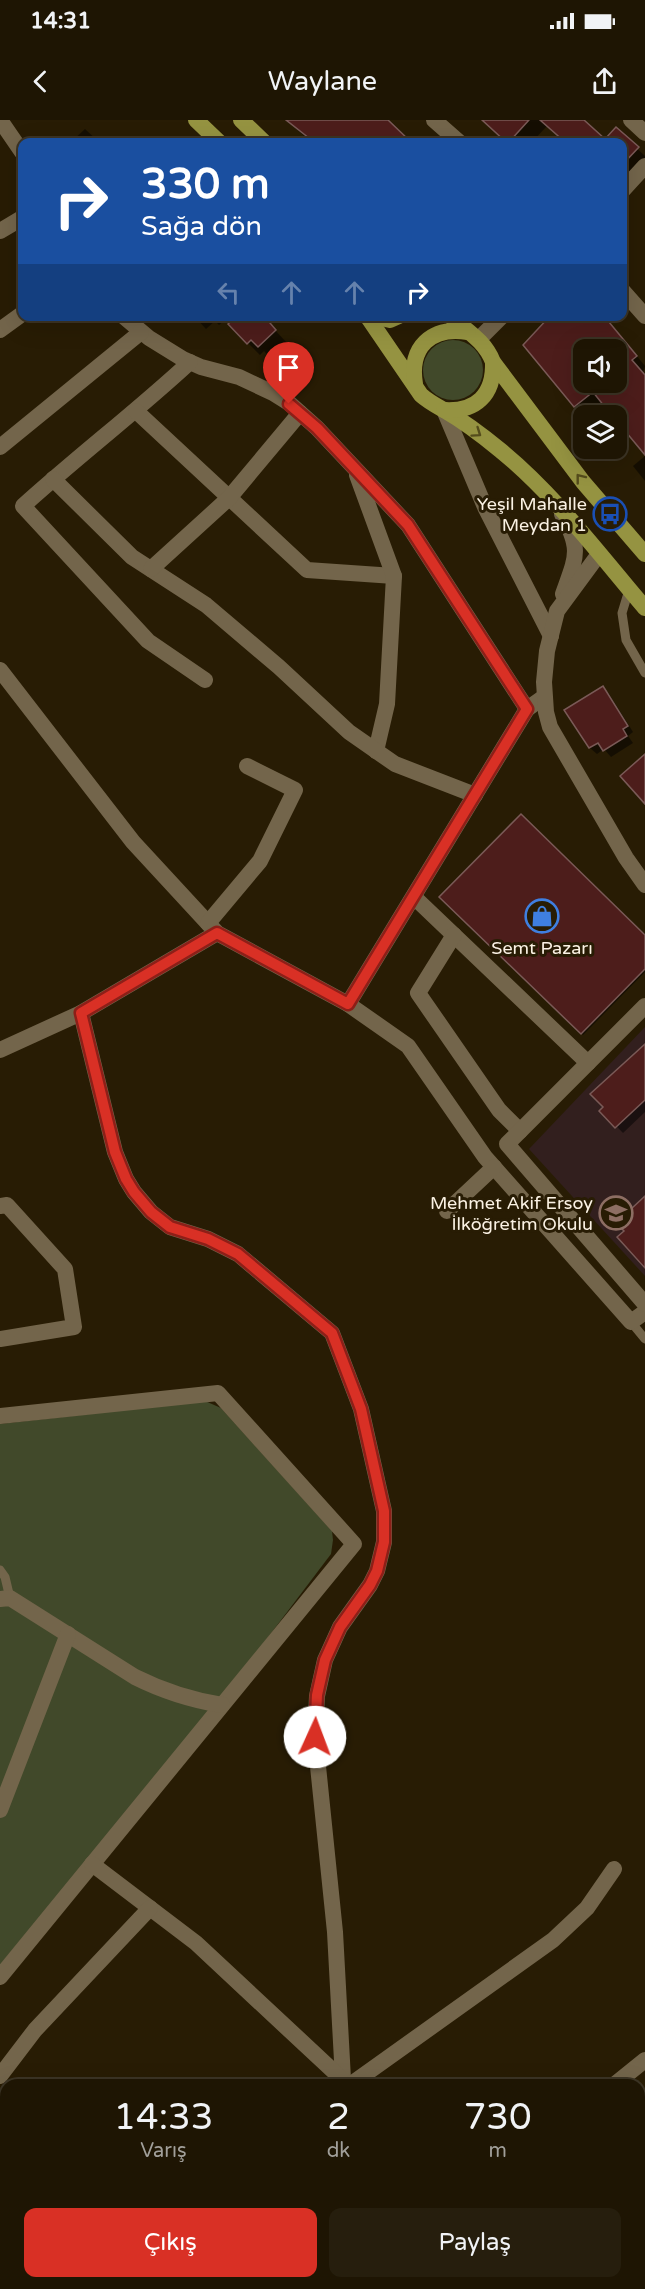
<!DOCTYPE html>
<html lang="tr">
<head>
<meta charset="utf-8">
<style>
  :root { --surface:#1e1503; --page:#261e0d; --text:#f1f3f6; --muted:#a19f9a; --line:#3c3425; --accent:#d93025 }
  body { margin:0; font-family:"Varela Round",sans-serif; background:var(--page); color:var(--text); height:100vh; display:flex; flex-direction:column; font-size:22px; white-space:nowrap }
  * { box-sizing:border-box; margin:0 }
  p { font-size:20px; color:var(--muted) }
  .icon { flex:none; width:33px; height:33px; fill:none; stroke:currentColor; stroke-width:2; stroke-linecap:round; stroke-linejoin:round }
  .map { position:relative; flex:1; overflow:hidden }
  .sheet { position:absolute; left:0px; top:1959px; width:645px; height:210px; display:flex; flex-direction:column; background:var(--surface); border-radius:18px 18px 0 0; box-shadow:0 6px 24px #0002,0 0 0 2px var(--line) }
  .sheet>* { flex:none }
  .guide { position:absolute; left:18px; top:18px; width:609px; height:183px; border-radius:12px; box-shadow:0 6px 24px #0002,0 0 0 2px var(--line); background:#1a4fa0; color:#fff; overflow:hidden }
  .tools { position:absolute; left:573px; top:219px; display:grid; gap:12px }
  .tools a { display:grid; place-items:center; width:54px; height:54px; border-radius:12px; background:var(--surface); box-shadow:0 6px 24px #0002,0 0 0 2px var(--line); font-size:30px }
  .pin { position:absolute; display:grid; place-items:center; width:51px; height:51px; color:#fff; margin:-62px -26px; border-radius:50% 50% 50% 0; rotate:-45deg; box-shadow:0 0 6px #0007 }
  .pin .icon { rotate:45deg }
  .me { position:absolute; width:66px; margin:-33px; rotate:2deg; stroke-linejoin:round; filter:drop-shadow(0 0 4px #0008) }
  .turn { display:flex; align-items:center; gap:21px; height:126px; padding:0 24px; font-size:27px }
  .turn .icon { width:78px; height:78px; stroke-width:2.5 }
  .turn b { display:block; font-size:42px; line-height:51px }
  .lanes { display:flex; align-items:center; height:57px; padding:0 24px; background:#0003; justify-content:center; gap:30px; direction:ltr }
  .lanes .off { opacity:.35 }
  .eta { display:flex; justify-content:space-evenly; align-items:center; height:102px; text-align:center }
  .eta b { font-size:36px; font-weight:600; line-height:42px }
  .action { display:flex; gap:12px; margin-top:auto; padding:12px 24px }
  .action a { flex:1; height:69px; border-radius:12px; background:var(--accent); color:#fff; font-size:24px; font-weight:600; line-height:69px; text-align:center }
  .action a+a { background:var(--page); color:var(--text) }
  .status { display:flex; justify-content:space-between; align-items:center; height:42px; padding:0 30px; background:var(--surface); direction:ltr }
  .status svg { height:16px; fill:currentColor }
  header { display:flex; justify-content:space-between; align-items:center; height:78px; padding:0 24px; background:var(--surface); font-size:27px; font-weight:600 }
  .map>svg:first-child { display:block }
</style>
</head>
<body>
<div class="status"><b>14:31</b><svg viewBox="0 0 49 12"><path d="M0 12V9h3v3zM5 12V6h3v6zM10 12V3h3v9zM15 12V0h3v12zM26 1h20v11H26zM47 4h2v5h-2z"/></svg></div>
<header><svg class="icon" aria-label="back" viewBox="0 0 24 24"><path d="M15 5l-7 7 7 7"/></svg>Waylane<svg class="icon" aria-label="share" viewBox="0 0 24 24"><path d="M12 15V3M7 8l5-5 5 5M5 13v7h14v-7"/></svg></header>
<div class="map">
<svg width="645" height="2169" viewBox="0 0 645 2169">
  <rect width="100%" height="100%" fill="#281c04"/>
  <path fill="#321f1e" d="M645 907V1156L529 1029Z"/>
  <g fill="#41492a">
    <circle cx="453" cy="250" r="30"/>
    <path d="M205 1281 221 1288 332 1411 333 1420 331 1434 225 1574 0 1845V1304Z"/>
  </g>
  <g fill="#0007" fill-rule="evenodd">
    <path d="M286 0H387L409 22H311Z"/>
    <path d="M483 0H582L605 21 616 9 645 36V46L622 70V22H566L547 6 532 22H507Z"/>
    <path d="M85 9 99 22H71Z"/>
    <path d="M194 196H262L287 223 271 238 264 231 260 235 225 200 219 205 215 201 206 209Z"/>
    <path d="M604 196 645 246 643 253 645 255V333L616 296 605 284 591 296H585L525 225ZM584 230H616V262H584Z"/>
    <path d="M645 336V361L633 346Z"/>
    <path d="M602 568 609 574 633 612 628 616 633 623 611 637 604 629 597 634 590 628 566 590Z"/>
    <path d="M442 777 645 817V852L583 915Z"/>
    <path d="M645 926V992L623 1013 602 991Z"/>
  </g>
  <g fill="#4d1d1b" stroke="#7a5a57" stroke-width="1.5" fill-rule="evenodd">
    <path d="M286 0H388L411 22H314Z"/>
    <path d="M482 0H529L509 22H506Z"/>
    <path d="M540 0H584L605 19 616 7 639 27 622 45V22H565Z"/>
    <path d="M237 196H264L276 210 258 227 251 220 247 224 228 204Z"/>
    <path d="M550 196H604L637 236 632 240 645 255V335L616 300V296H612L593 272 574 287 523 225ZM584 230H616V262H584Z"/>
    <path d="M603 566 628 606 623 609 627 616 603 631 598 623 589 628 564 590Z"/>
    <path d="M645 634V684L620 656Z"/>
    <path d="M521 694 645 815V849L581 914 439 777Z"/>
    <path d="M645 924V980L615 1008 599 991 603 987 590 974Z"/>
    <path d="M645 1076V1148L617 1117 624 1111 616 1103Z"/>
  </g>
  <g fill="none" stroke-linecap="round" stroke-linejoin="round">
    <g stroke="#73654b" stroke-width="9">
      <path d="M629 470 622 493 626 520 645 553"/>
      <path d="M631 1202 645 1219"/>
      <path d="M0 1450 5 1457 10 1478"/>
    </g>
    <g stroke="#73654b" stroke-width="16">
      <path d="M0 0 22 32"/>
      <path d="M434 0 459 22"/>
      <path d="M631 0 645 13"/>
      <path d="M0 111 22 98"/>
      <path d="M622 170 645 196"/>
      <path d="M123 196 149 218 183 239 201 247 239 257 273 273 289 283 317 308 408 405 527 589 544 577"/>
      <path d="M0 210 22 194"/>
      <path d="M190 242C136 292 77 337 23 386L148 521 205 560"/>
      <path d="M136 291 307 450 394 456"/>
      <path d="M0 327 141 212"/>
      <path d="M357 355 394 456 387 584 376 631"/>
      <path d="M53 359 132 437 206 485 279 547 349 612 395 644 475 675"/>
      <path d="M151 449 229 378 300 293"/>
      <path d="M0 550 133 722 217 813 348 884 408 926 485 1037 631 1202 645 1192"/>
      <path d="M414 777 588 943"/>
      <path d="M208 803 260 741 295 670 247 646"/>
      <path d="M454 815 418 873 499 990 520 1011"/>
      <path d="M348 884 527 589"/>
      <path d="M645 886 507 1024 645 1184"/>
      <path d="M81 893 115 1032 126 1059 134 1072 151 1092 170 1107 208 1119 238 1134 332 1213 361 1289 384 1391V1422L377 1451 370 1465 340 1507 325 1540 317 1576 315 1617 335 1812 343 1959 335 1965"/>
      <path d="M0 930 81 893 217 813"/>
      <path d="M0 1086 7 1085 65 1149 74 1207 0 1219"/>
      <path d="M447 1091 494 1047"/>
      <path d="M0 1296 218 1273 354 1424 0 1857"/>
      <path d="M0 1479 10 1478 135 1557C163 1571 191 1580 222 1585"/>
      <path d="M0 1690 68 1514"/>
      <path d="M92 1744 196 1823 345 1962"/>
      <path d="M0 1956 35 1910 150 1788"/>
      <path d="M350 1965 553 1820 587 1788 614 1749"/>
      <path d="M614 1965 645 1940"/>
      <path d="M639 2116 645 2111"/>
      <path d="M580 2163 592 2169"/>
      <path d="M32 2169 50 2163"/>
      <path d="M247 2169 255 2163"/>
      <path d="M514 2169 532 2163"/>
    </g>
    <g stroke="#73654b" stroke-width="16">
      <path d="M622 71 645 46"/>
      <path d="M479 219 502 196"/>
      <path d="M444 290 485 387 551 516"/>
      <path d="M562 394C582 430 576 437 563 474"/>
      <path d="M599 434 557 491 547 531 544 562 546 592 550 607 626 738 645 765"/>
    </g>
    <g stroke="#959341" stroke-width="16">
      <path d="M196 0 219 22"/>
      <path d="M241 0 264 22"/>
      <path d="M367 196 421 275C429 282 435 285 444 290 463 301 483 316 500 330 555 375 599 434 645 488"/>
      <path d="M373 196 390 200 399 196"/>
      <path d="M450 196C467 211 485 221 493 242L583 362 645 434"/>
      <path d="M415 264C409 227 431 206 468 212"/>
      <path d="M444 290C476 292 494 275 493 242"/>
    </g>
  </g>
  <defs><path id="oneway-chevron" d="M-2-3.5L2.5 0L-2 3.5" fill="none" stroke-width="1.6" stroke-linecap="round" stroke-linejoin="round" transform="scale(1.5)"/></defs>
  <g stroke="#544c1c">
    <use href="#oneway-chevron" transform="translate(477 313) rotate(35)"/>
    <use href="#oneway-chevron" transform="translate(580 358) rotate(-128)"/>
  </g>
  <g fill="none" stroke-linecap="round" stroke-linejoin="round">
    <g stroke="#8d1f18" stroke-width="15">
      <path id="route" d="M289 284 317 308 408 405 527 589 348 884 217 813 81 893 115 1032 126 1059 134 1072 151 1092 170 1107 208 1119 238 1134 332 1213 361 1289 384 1391V1422L377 1451 370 1465 340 1507 325 1540 317 1575 315 1617"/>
    </g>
    <use href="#route" stroke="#d93025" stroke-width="10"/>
  </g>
  <defs>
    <g id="bus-ring" transform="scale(1.725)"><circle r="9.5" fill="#281c04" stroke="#1a4fb4" stroke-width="1.5"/><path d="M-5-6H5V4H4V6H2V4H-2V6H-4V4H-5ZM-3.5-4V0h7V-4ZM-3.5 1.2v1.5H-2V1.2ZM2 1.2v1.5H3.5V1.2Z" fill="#1a4fb4"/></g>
    <g id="shop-ring" transform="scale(1.725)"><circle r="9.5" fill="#281c04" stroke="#3f7fe0" stroke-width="1.5"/><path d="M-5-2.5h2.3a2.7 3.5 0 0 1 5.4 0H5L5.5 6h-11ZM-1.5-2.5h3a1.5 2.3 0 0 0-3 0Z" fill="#3f7fe0"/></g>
    <g id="school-ring" transform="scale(1.725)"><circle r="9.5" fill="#281c04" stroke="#8d6e63" stroke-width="1.5"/><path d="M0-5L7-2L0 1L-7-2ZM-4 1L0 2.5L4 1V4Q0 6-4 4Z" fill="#8d6e63"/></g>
  </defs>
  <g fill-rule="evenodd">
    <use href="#bus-ring" x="610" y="394"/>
    <use href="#shop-ring" x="542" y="796"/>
    <use href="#school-ring" x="616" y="1093"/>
  </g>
  <g text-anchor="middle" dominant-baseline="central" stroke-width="6" stroke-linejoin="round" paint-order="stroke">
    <g font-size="18" fill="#fbf2e4" stroke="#281c04" text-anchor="end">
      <text x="587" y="384">Yeşil Mahalle<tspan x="587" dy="21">Meydan 1</tspan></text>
      <text x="542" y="828" text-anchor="middle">Semt Pazarı</text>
      <text x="593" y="1083">Mehmet Akif Ersoy<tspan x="593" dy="21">İlköğretim Okulu</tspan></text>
    </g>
  </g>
</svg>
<div class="tools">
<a><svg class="icon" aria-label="sound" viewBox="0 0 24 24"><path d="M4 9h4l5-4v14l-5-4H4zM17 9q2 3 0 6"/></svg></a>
<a><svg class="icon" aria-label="layers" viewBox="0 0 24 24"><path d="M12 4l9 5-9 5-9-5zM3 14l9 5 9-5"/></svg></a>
</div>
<div class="pin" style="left:289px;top:284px;background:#d93025"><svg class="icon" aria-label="arrive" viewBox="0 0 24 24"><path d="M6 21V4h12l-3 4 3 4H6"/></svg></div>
<svg class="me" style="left:315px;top:1617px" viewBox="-20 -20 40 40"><circle r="19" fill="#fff"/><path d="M0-13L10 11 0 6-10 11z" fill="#d93025"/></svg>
<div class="guide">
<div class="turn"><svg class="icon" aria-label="right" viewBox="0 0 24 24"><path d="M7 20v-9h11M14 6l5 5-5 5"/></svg><div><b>330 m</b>Sağa dön</div></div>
<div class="lanes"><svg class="icon off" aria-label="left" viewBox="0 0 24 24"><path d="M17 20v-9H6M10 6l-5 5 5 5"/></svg><svg class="icon off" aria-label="ahead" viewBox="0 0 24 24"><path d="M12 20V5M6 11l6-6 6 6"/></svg><svg class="icon off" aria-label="ahead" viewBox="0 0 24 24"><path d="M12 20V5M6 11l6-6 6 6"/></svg><svg class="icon" aria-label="right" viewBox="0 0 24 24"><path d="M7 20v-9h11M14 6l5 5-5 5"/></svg></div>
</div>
<section class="sheet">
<div class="eta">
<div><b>14:33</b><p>Varış</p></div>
<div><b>2</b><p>dk</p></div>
<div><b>730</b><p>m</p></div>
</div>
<div class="action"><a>Çıkış</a><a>Paylaş</a></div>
</section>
</div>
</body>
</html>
